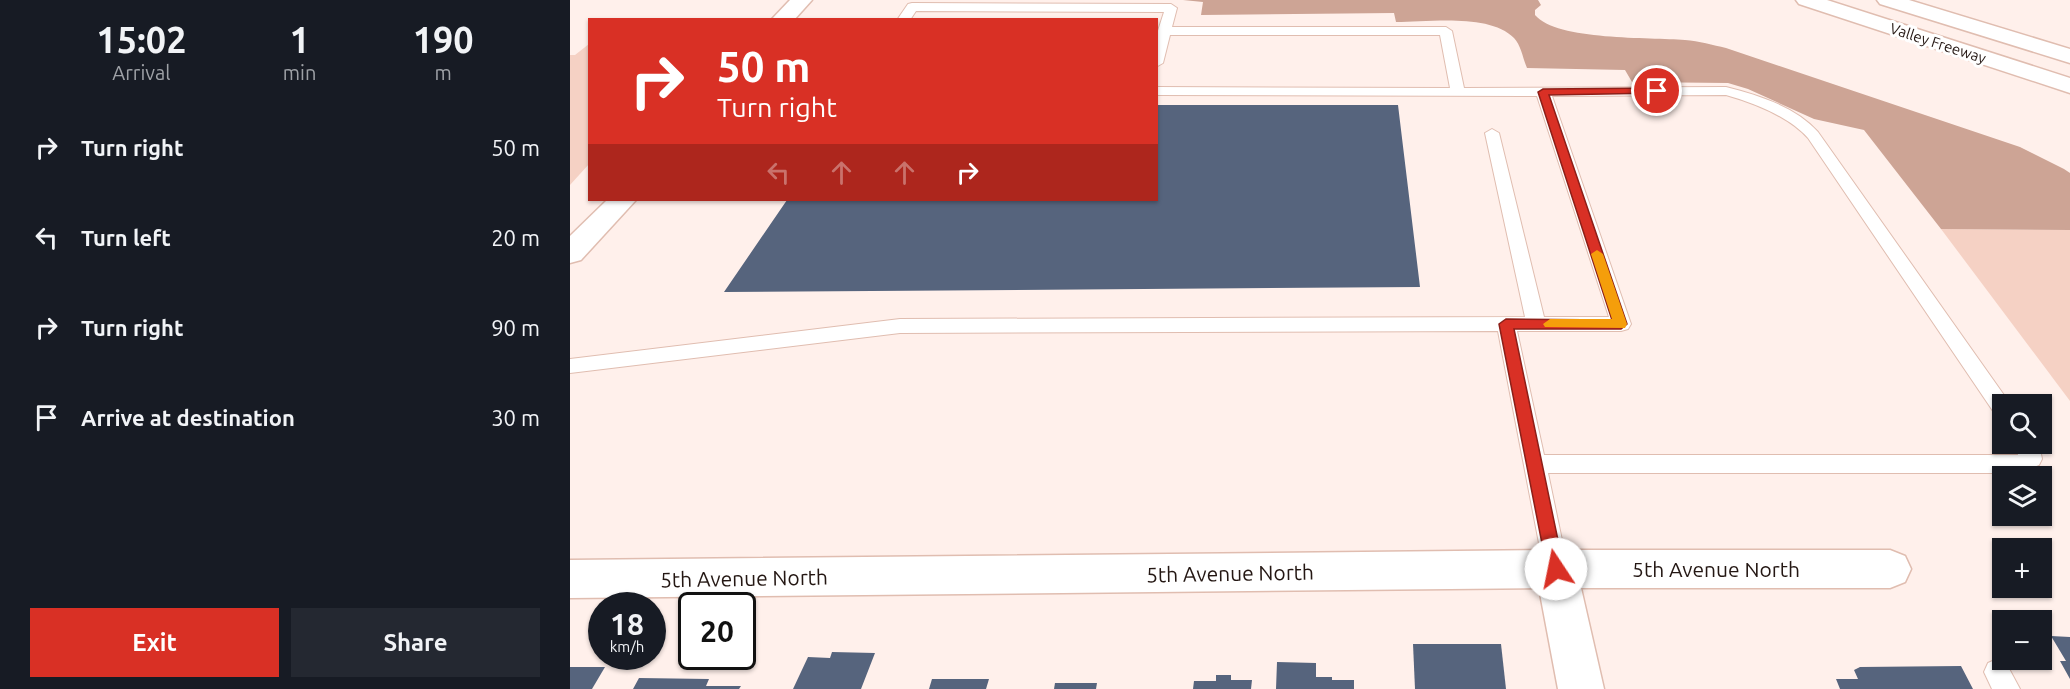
<!DOCTYPE html>
<html lang="en">
<head>
<meta charset="utf-8">
<style>
  :root { --surface:#171b24; --page:#242831; --text:#f1f3f6; --muted:#9ea1a6; --accent:#d93025 }
  body { margin:0; font-family:Ubuntu,sans-serif; background:var(--page); color:var(--text); height:100vh; display:flex; flex-direction:column; font-size:22px; white-space:nowrap }
  * { box-sizing:border-box; margin:0 }
  p { font-size:20px; color:var(--muted) }
  .icon { flex:none; width:33px; height:33px; fill:none; stroke:currentColor; stroke-width:2; stroke-linecap:round; stroke-linejoin:round }
  .map { position:relative; flex:1; overflow:hidden }
  .sheet { display:flex; flex-direction:column; background:var(--surface); width:570px }
  .sheet>* { flex:none }
  .top-card { position:absolute; left:18px; top:18px; width:570px; height:183px; border-radius:0px; box-shadow:0 2px 4px #0004; background:#d93025; color:#fff; overflow:hidden }
  .buttons { position:absolute; left:1422px; top:394px; display:grid; gap:12px }
  .buttons a { display:grid; place-items:center; width:60px; height:60px; border-radius:0px; background:var(--surface); box-shadow:0 2px 4px #0004; font-size:30px }
  .speed { position:absolute; left:18px; top:592px; display:flex; gap:12px; font-size:30px; font-weight:700; text-align:center }
  .speed>* { display:grid; place-content:center; width:78px; height:78px; border-radius:50%; background:var(--surface); box-shadow:0 2px 4px #0004; line-height:1 }
  .speed small { font-size:15px; font-weight:400 }
  .speed .limit { border:3px solid #111; border-radius:9px; background:#fff; color:#111 }
  .pin { position:absolute; display:grid; place-items:center; width:51px; height:51px; color:#fff; margin:-26px; border:3px solid #fff; border-radius:50%; box-shadow:0 2px 6px #0007 }
  .me { position:absolute; width:66px; margin:-33px; rotate:349deg; stroke-linejoin:round; filter:drop-shadow(0 0 4px #0008) }
  .turn { display:flex; align-items:center; gap:21px; height:126px; padding:0 30px; font-size:27px }
  .turn .icon { width:78px; height:78px; stroke-width:2.5 }
  .turn b { display:block; font-size:42px; line-height:51px }
  .lanes { display:flex; align-items:center; height:57px; padding:0 30px; background:#0003; justify-content:center; gap:30px; direction:ltr }
  .lanes .off { opacity:.35 }
  .eta { display:flex; justify-content:space-evenly; align-items:center; height:102px; text-align:center }
  .eta b { font-size:36px; font-weight:700; line-height:42px }
  .cta { display:flex; gap:12px; margin-top:auto; padding:12px 30px }
  .cta a { flex:1; height:69px; border-radius:0px; background:var(--accent); color:#fff; font-size:24px; font-weight:700; line-height:69px; text-align:center }
  .cta a+a { background:var(--page); color:var(--text) }
  ul { padding:0; list-style:none }
  li { display:flex; align-items:center; gap:18px; height:90px; padding:0 30px }
  li div { flex:1 }
  li b { display:block; font-size:22px }
  li em { font-style:normal }
  main { display:flex; flex:1; min-height:0 }
  .map>svg:first-child { display:block }
</style>
</head>
<body>
<main>
<section class="sheet">
<div class="eta">
<div><b>15:02</b><p>Arrival</p></div>
<div><b>1</b><p>min</p></div>
<div><b>190</b><p>m</p></div>
</div>
<ul>
<li><svg class="icon" aria-label="right" viewBox="0 0 24 24"><path d="M7 20v-9h11M14 6l5 5-5 5"/></svg><div><b>Turn right</b></div><em>50 m</em></li>
<li><svg class="icon" aria-label="left" viewBox="0 0 24 24"><path d="M17 20v-9H6M10 6l-5 5 5 5"/></svg><div><b>Turn left</b></div><em>20 m</em></li>
<li><svg class="icon" aria-label="right" viewBox="0 0 24 24"><path d="M7 20v-9h11M14 6l5 5-5 5"/></svg><div><b>Turn right</b></div><em>90 m</em></li>
<li><svg class="icon" aria-label="arrive" viewBox="0 0 24 24"><path d="M6 21V4h12l-3 4 3 4H6"/></svg><div><b>Arrive at destination</b></div><em>30 m</em></li>
</ul>
<div class="cta"><a>Exit</a><a>Share</a></div>
</section>
<div class="map">
<svg width="1500" height="689" viewBox="0 0 1500 689">
  <rect width="100%" height="100%" fill="#fff0eb"/>
  <g fill="#f5d1c4">
    <path d="M19 44V164L0 185V55H5Z"/>
    <path d="M1371 229 1500 230V401Z"/>
  </g>
  <path fill="#cda495" d="M613 0H968L971 5 965 10V15C987 41 1080 37 1115 40 1129 41 1143 45 1156 48L1450 147 1494 169 1500 173V230L1371 229 1294 130 1244 119 1178 89 1158 83 1062 82 1055 70 957 68C953 59 951 45 944 38 920 13 858 22 826 22L824 13 631 15 633 2Z"/>
  <g fill="#56647d">
    <path d="M586 105H828L850 287 154 292 217 200H586Z"/>
    <path d="M1481 636 1500 637V679L1490 661H1496Z"/>
    <path d="M843 644H931L936 689H845Z"/>
    <path d="M262 652 305 653 291 689H223L238 657 260 658Z"/>
    <path d="M707 662 746 663V677H762V680H784V689H706Z"/>
    <path d="M1391 666 1403 689H1270L1266 679H1288L1284 670 1290 667Z"/>
    <path d="M0 667H35L22 689H0Z"/>
    <path d="M646 675H661V680H682L681 689H623L624 681H646Z"/>
    <path d="M69 678 139 679 136 686H171L169 689H63Z"/>
    <path d="M362 679H419L416 689H359Z"/>
    <path d="M485 683H527L526 689H484Z"/>
  </g>
  <g fill="none" stroke-linecap="round" stroke-linejoin="round">
    <g stroke="#e0bdb0" stroke-width="2">
      <g id="lane">
        <path d="M342 3 601 4 607 8 602 27H876L882 31 894 88 1156 87C1188 95 1226 107 1248 132L1441 405H1432V416L1425 414 1238 138C1218 116 1184 103 1156 95L982 96 1061 324 1058 329 1051 331H947L974 455H1448L1447 444H1469L1472 459 1469 465 1449 473H978L998 569 995 577 986 580 977 577 974 569 928 331 330 333 0 373V359L330 319 955 317 915 133 922 129 929 133 974 317H1039L967 96 586 95V87L880 88 870 35H600L593 63 586 67V37L594 12 346 11 340 20H327L338 4Z"/>
        <path d="M1427 659 1436 663 1450 689H1422L1414 672 1418 663Z"/>
      </g>
    </g>
    <g stroke="#e0bdb0" stroke-width="3">
      <path id="street" d="M986 550H1320L1335 556 1341 569 1335 582 1320 588H1011L1034 689H988L969 588 0 598V560Z"/>
    </g>
    <g stroke="#e0bdb0" stroke-width="3">
      <g id="secondary">
        <path d="M220 0H242L224 20H201Z"/>
        <path d="M37 200H66L11 260 0 263V236Z"/>
      </g>
    </g>
    <g stroke="#e0bdb0" stroke-width="3">
      <g id="highway">
        <path d="M1226 0H1257L1500 78V93L1229 4Z"/>
        <path d="M1307 0H1339L1500 49V63L1310 4Z"/>
      </g>
    </g>
    <use href="#lane" fill="#fff" fill-rule="evenodd"/>
    <use href="#street" fill="#fff" fill-rule="evenodd"/>
    <use href="#secondary" fill="#fff" fill-rule="evenodd"/>
    <use href="#highway" fill="#fff" fill-rule="evenodd"/>
  </g>
  <path fill="#d93025" stroke="#8d1f18" stroke-width="1.5" d="M1087 88 1092 91 1091 93 979 95 1057 324 1051 329H944L994 569 992 575 986 577 980 575 977 569 929 324 936 319 1042 320 968 92 973 89Z"/>
  <path fill="#f59e0b" d="M1027 250 1033 254 1057 324 1055 328 975 327 973 324 980 319H1042L1021 254Z"/>
  <g text-anchor="middle" dominant-baseline="central" stroke-width="6" stroke-linejoin="round" paint-order="stroke">
    <g font-size="15" fill="#241713" stroke="#fff">
      <text transform="translate(1368 43) rotate(18)">Valley Freeway</text>
    </g>
    <g font-size="21" fill="#241713" stroke="#fff">
      <text x="1146" y="569">5th Avenue North</text>
      <text transform="translate(660 573) rotate(-1)">5th Avenue North</text>
      <text transform="translate(174 578) rotate(-1)">5th Avenue North</text>
    </g>
  </g>
</svg>
<div class="buttons">
<a><svg class="icon" aria-label="search" viewBox="0 0 24 24"><circle cx="10" cy="10" r="6"/><path d="M15 15l6 6"/></svg></a>
<a><svg class="icon" aria-label="layers" viewBox="0 0 24 24"><path d="M12 4l9 5-9 5-9-5zM3 14l9 5 9-5"/></svg></a>
<a>+</a>
<a>−</a>
</div>
<div class="speed"><div>18<small>km/h</small></div><div class="limit">20</div></div>
<div class="pin" style="left:1087px;top:91px;background:#d93025"><svg class="icon" aria-label="arrive" viewBox="0 0 24 24"><path d="M6 21V4h12l-3 4 3 4H6"/></svg></div>
<svg class="me" style="left:986px;top:569px" viewBox="-20 -20 40 40"><circle r="19" fill="#fff"/><path d="M0-13L10 11 0 6-10 11z" fill="#d93025"/></svg>
<div class="top-card">
<div class="turn"><svg class="icon" aria-label="right" viewBox="0 0 24 24"><path d="M7 20v-9h11M14 6l5 5-5 5"/></svg><div><b>50 m</b>Turn right</div></div>
<div class="lanes"><svg class="icon off" aria-label="left" viewBox="0 0 24 24"><path d="M17 20v-9H6M10 6l-5 5 5 5"/></svg><svg class="icon off" aria-label="ahead" viewBox="0 0 24 24"><path d="M12 20V5M6 11l6-6 6 6"/></svg><svg class="icon off" aria-label="ahead" viewBox="0 0 24 24"><path d="M12 20V5M6 11l6-6 6 6"/></svg><svg class="icon" aria-label="right" viewBox="0 0 24 24"><path d="M7 20v-9h11M14 6l5 5-5 5"/></svg></div>
</div>
</div>
</main>
</body>
</html>
